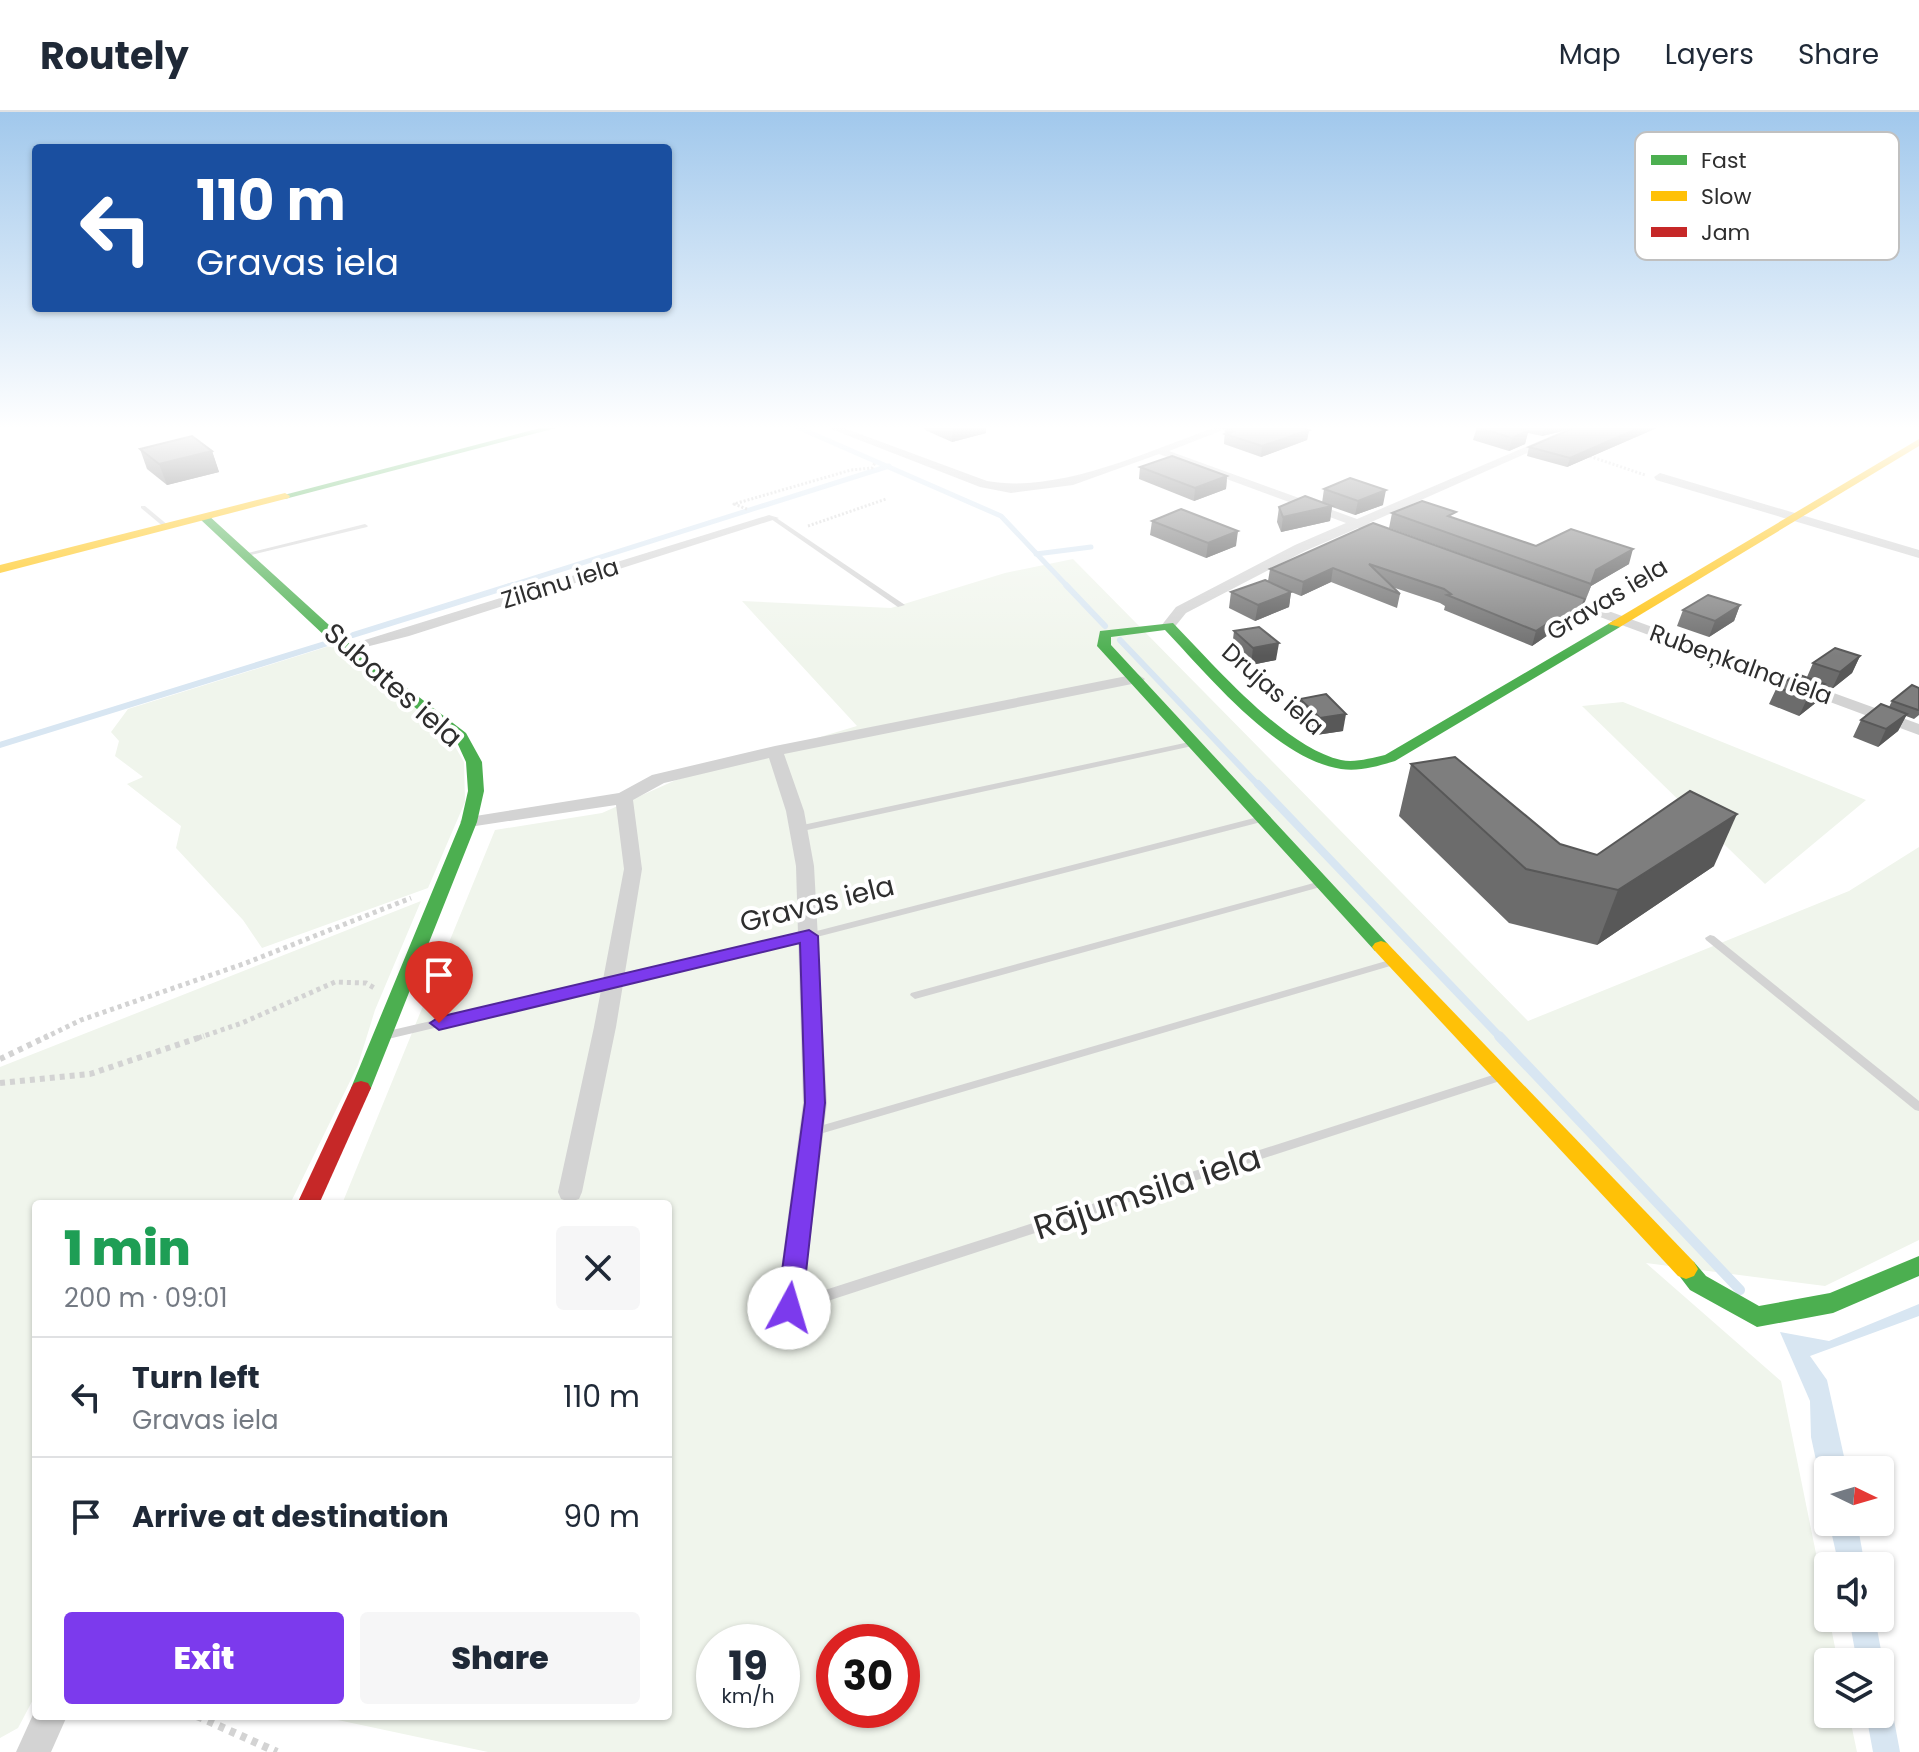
<!DOCTYPE html>
<html lang="en">
<head>
<meta charset="utf-8">
<style>
  :root { --surface:#fff; --page:#f6f6f7; --text:#1f2937; --muted:#747a83; --line:#e0e1e3; --accent:#7c3aed }
  body { margin:0; font-family:Poppins,sans-serif; background:var(--page); color:var(--text); height:100vh; display:flex; flex-direction:column; font-size:30px; white-space:nowrap }
  * { box-sizing:border-box; margin:0 }
  p { font-size:26px; color:var(--muted) }
  .icon { flex:none; width:44px; height:44px; fill:none; stroke:currentColor; stroke-width:2; stroke-linecap:round; stroke-linejoin:round }
  .map { position:relative; flex:1; overflow:hidden }
  .panel { position:absolute; left:32px; top:1088px; width:640px; height:520px; display:flex; flex-direction:column; background:var(--surface); border-radius:8px; box-shadow:0 2px 6px #0004 }
  .panel>* { flex:none }
  .banner { position:absolute; left:32px; top:32px; width:640px; height:168px; border-radius:8px; box-shadow:0 2px 6px #0004; background:#1a4fa0; color:#fff; overflow:hidden }
  .needle { width:52px; rotate:95deg }
  .fabs { position:absolute; left:1814px; top:1344px; display:grid; gap:16px }
  .fabs a { display:grid; place-items:center; width:80px; height:80px; border-radius:8px; background:var(--surface); box-shadow:0 2px 6px #0004; font-size:40px }
  .speed { position:absolute; left:696px; top:1512px; display:flex; gap:16px; font-size:40px; font-weight:700; text-align:center }
  .speed>* { display:grid; place-content:center; width:104px; height:104px; border-radius:50%; background:var(--surface); box-shadow:0 2px 6px #0004; line-height:1 }
  .speed small { font-size:20px; font-weight:400 }
  .speed .limit { border:12px solid #d22; background:#fff; color:#111 }
  .pin { position:absolute; display:grid; place-items:center; width:68px; height:68px; color:#fff; margin:-82px -34px; border-radius:50% 50% 50% 0; rotate:-45deg; box-shadow:0 0 8px #0007 }
  .pin .icon { rotate:45deg }
  .me { position:absolute; width:88px; margin:-44px; rotate:6deg; stroke-linejoin:round; filter:drop-shadow(0 0 6px #0008) }
  .turn { display:flex; align-items:center; gap:28px; height:168px; padding:0 32px; font-size:36px }
  .turn .icon { width:104px; height:104px; stroke-width:2.5 }
  .turn b { display:block; font-size:56px; line-height:68px }
  .round { display:grid; place-items:center; flex:none; width:84px; height:84px; border-radius:8px; background:var(--page) }
  .head { display:flex; align-items:center; justify-content:space-between; height:136px; padding:0 32px }
  h1 { font-size:48px; font-weight:800; line-height:60px; color:#1e9e55 }
  .primary-button { display:flex; gap:16px; margin-top:auto; padding:16px 32px }
  .primary-button a { flex:1; height:92px; border-radius:8px; background:var(--accent); color:#fff; font-size:32px; font-weight:800; line-height:92px; text-align:center }
  .primary-button a+a { background:var(--page); color:var(--text) }
  ul { padding:0; list-style:none }
  li { display:flex; align-items:center; gap:24px; height:120px; padding:0 32px; border-top:2px solid var(--line) }
  li div { flex:1 }
  li b { display:block; font-size:30px }
  li em { font-style:normal }
  header { display:flex; align-items:center; gap:48px; box-sizing:border-box; height:112px; padding:0 40px; background:var(--surface); border-bottom:2px solid var(--line) }
  header strong { font-size:38px }
  nav { display:flex; gap:44px; margin-inline-start:auto; font-size:28px }
  .map>svg:first-child { display:block }
</style>
</head>
<body>
<header>
<strong>Routely</strong>
<nav><a>Map</a><a>Layers</a><a>Share</a></nav>
</header>
<div class="map">
<svg width="1919" height="1640" viewBox="0 0 1919 1640">
  <rect width="100%" height="100%" fill="#fff"/>
  <g fill="#f0f5ec" fill-rule="evenodd">
    <path d="M1073 447 1528 909 1849 779 1919 735V1128L1825 1174 1646 1151 1781 1269 1838 1550H1828V1602H1849L1857 1640H488L319 1604H668V1092H342L495 718 602 701 676 668 857 614 742 489 891 496 1005 461ZM714 1530H782V1598H714ZM834 1530H902V1598H834Z"/>
    <path d="M336 532 446 619 464 650 465 690 428 776 262 836 243 808 176 736 181 714 127 672 143 665 115 644 119 629 111 620 128 597Z"/>
    <path d="M1623 590 1866 688 1765 772 1582 594Z"/>
    <path d="M421 789 375 898 358 953 290 1092H36V1582L18 1616 0 1626V955Z"/>
  </g>
  <g fill="#d8e6f2">
    <path d="M1919 1192V1204L1810 1244 1827 1268 1847 1358H1828V1404L1811 1325 1810 1289 1780 1220 1829 1229Z"/>
    <path d="M1829 1410H1857L1865 1454H1839Z"/>
    <path d="M1849 1506H1875L1900 1640H1873L1866 1602H1880V1550H1857Z"/>
  </g>
  <g fill="none" stroke-linecap="round" stroke-linejoin="round">
    <g stroke="#d8e6f2" stroke-width="5">
      <path d="M797 315 1001 404 1068 475"/>
      <path d="M1036 442 1091 435"/>
      <path d="M506 475 889 354"/>
    </g>
    <g stroke="#d8e6f2" stroke-width="6">
      <path d="M1066 473 1105 514"/>
      <path d="M353 523 513 473"/>
      <path d="M1120 528 1259 674"/>
      <path d="M0 633 328 531"/>
    </g>
    <path stroke="#d8e6f2" stroke-width="8" d="M1258 672 1501 926"/>
    <path stroke="#d8e6f2" stroke-width="10" d="M1499 924 1740 1178"/>
    <g stroke="#d3d3d3" stroke-width="3" stroke-dasharray="2 2" stroke-linecap="butt">
      <path d="M1586 343 1645 363"/>
      <path d="M747 397 734 392 851 358 872 356 875 351"/>
      <path d="M808 414 886 387"/>
    </g>
    <g stroke="#d3d3d3" stroke-width="5" stroke-dasharray="4 4" stroke-linecap="butt">
      <path d="M44 926 81 908 246 851 411 786"/>
      <path d="M198 926 242 911 335 870 366 871 376 877"/>
    </g>
    <g stroke="#d3d3d3" stroke-width="6" stroke-dasharray="5 5" stroke-linecap="butt">
      <path d="M0 947 48 924"/>
      <path d="M0 971 90 962 204 924"/>
    </g>
    <path stroke="#d3d3d3" stroke-width="8" stroke-dasharray="6 6" stroke-linecap="butt" d="M197 1604 277 1640"/>
    <g fill="#d3d3d3" fill-rule="evenodd">
      <path d="M141 394H145L169 414V416H165L141 396Z"/>
      <path d="M771 405H775L905 493 898 495 771 407Z"/>
      <path d="M365 412 368 414 367 415 247 444 244 442Z"/>
      <path d="M1194 629 1198 631 1197 633 798 720 793 717 798 714Z"/>
      <path d="M1262 704 1266 707 1265 709 809 827 388 927 384 926 383 923 384 920 388 919 809 821Z"/>
      <path d="M1321 769 1326 772 1324 774 915 887 910 883 911 881Z"/>
      <path d="M1710 823 1714 824 1919 989V999L1915 998 1706 828 1705 826Z"/>
      <path d="M1393 847 1398 850 1397 852 813 1024 809 1023 807 1020 809 1017 813 1016Z"/>
      <path d="M1499 961 1503 962 1505 965 1503 968 791 1201 786 1199 784 1195 786 1191 791 1189Z"/>
    </g>
    <g fill="#d3d3d3" fill-rule="evenodd">
      <path d="M826 315H841L987 369C1059 382 1148 339 1216 315H1231L1169 339 1357 407 1572 315H1586L1369 411 1395 420V426H1385L1358 416 1305 439 1186 501 1173 517 1168 518 1161 514 1176 495 1295 433 1346 411 1159 342 1073 373 1011 381 980 375Z"/>
      <path d="M1660 361 1919 438V446L1656 368 1654 365Z"/>
      <path d="M769 403 779 406 409 524 346 540 339 536Z"/>
      <path d="M1559 481 1919 612V623L1554 488 1552 485Z"/>
      <path d="M1137 562 1145 567 1142 570 784 642 804 699 814 754 827 991 802 1196 798 1204 789 1207 780 1204 776 1196 803 991 796 754 786 699 769 646 664 671 633 688 642 757 616 915 582 1080 579 1087 570 1090 561 1087 558 1080 594 915 624 757 616 693 469 715 463 714 460 710 463 706 619 681 652 663 775 634Z"/>
      <path d="M36 1596V1604H67L51 1640H16Z"/>
    </g>
    <g fill="#4caf50" fill-rule="evenodd">
      <path d="M544 315H560L285 387 280 384Z"/>
      <path d="M200 403H208L351 533 466 621 482 650 484 679 477 710 371 976 368 981H354L351 976 461 710 468 679 466 650 455 626 341 539 200 407Z"/>
      <path d="M1615 508 1620 509V515L1395 649C1378 654 1359 660 1341 657 1276 647 1209 564 1165 518L1111 525V533L1387 831 1390 835 1387 839H1375L1097 534 1100 519 1173 511C1213 552 1285 636 1341 648 1355 651 1371 646 1385 643Z"/>
      <path d="M1919 1144V1164L1833 1201 1757 1215 1690 1178 1674 1157 1678 1150 1686 1147 1694 1150 1706 1164 1759 1194 1830 1181Z"/>
    </g>
    <g fill="#ffc107" fill-rule="evenodd">
      <path d="M1919 327V334L1620 515 1608 512Z"/>
      <path d="M285 381 290 384 289 386 0 461V453Z"/>
      <path d="M1381 829 1387 831 1694 1150 1698 1157 1694 1164 1686 1167 1678 1164 1375 839 1372 835 1375 831Z"/>
    </g>
    <path fill="#c62828" fill-rule="evenodd" d="M361 969 368 971 371 976 319 1092H297L351 976 354 971Z"/>
  </g>
  <g fill="#6c6c6c">
    <path d="M924 315H986V321L952 330 925 318Z"/>
    <path d="M1477 315H1659L1567 355 1527 344 1529 335 1572 317 1542 324 1528 321 1525 332 1509 339 1473 328Z"/>
    <path d="M1225 316 1309 318 1307 328 1261 345 1224 332Z"/>
    <path d="M140 337 212 339 219 360 167 373 147 357Z"/>
    <path d="M1140 355 1227 364 1226 377 1194 389 1139 367Z"/>
    <path d="M1324 377 1383 393 1355 403 1332 395 1330 409 1281 420 1277 410 1279 395 1322 391Z"/>
    <path d="M1392 401 1454 406 1536 434 1629 452 1591 474 1586 487 1389 416Z"/>
    <path d="M1152 409 1236 434 1206 446 1150 423Z"/>
    <path d="M1373 411 1577 511 1557 523 1551 521 1532 534 1444 498 1445 494 1440 491 1392 475 1400 482 1397 496 1331 470 1301 484 1291 480 1289 495 1255 509 1229 496 1231 480 1268 469 1270 457Z"/>
    <path d="M1740 493 1734 509 1709 525 1677 514 1683 498Z"/>
    <path d="M1234 519 1276 548 1251 553 1232 535Z"/>
    <path d="M1860 544 1852 561 1832 577 1824 574 1818 589 1799 604 1769 592 1777 575 1807 565 1813 551Z"/>
    <path d="M1919 576V603L1914 607 1906 604 1898 619 1878 635 1853 625 1861 608 1889 595 1892 589Z"/>
    <path d="M1300 587 1343 619 1316 623 1297 604Z"/>
    <path d="M1411 652 1560 732 1597 743 1714 754 1597 833 1509 811 1399 704Z"/>
  </g>
  <g fill="#585858">
    <path d="M960 315H986V321L952 330V317Z"/>
    <path d="M1545 315H1578L1542 324Z"/>
    <path d="M1641 315H1659L1567 355 1570 346Z"/>
    <path d="M1309 318 1307 328 1261 345 1262 334Z"/>
    <path d="M1528 319 1525 332 1509 339 1512 326Z"/>
    <path d="M212 339 219 360 167 373 159 352Z"/>
    <path d="M1227 364 1226 377 1194 389 1195 376Z"/>
    <path d="M1386 378 1383 393 1355 403 1358 389Z"/>
    <path d="M1332 394 1330 409 1281 420 1283 405Z"/>
    <path d="M1238 419 1236 434 1206 446 1208 431Z"/>
    <path d="M1633 437 1629 452 1591 474 1586 487 1596 458Z"/>
    <path d="M1333 456 1331 470 1301 484 1303 470Z"/>
    <path d="M1291 480 1289 495 1255 509 1258 493Z"/>
    <path d="M1585 487 1577 511 1557 523 1561 509Z"/>
    <path d="M1740 493 1734 509 1709 525 1715 509Z"/>
    <path d="M1556 506 1551 521 1532 534 1536 519Z"/>
    <path d="M1279 531 1276 548 1251 553 1253 536Z"/>
    <path d="M1860 544 1852 561 1832 577 1840 560Z"/>
    <path d="M1825 572 1818 589 1799 604 1807 587Z"/>
    <path d="M1346 602 1343 619 1316 623 1320 606Z"/>
    <path d="M1907 602 1898 619 1878 635 1886 617Z"/>
    <path d="M1737 702 1714 754 1597 833 1618 778Z"/>
  </g>
  <g fill="#7e7e7e" stroke="#585858" stroke-width="2">
    <path d="M1227 315H1298L1309 318 1262 334 1225 322 1234 319 1225 316Z"/>
    <path d="M1477 315H1517L1528 319 1512 326Z"/>
    <path d="M1576 315H1641L1570 346 1529 335Z"/>
    <path d="M192 324 212 339 159 352 140 337Z"/>
    <path d="M1172 344 1227 364 1195 376 1140 355Z"/>
    <path d="M1350 366 1386 378 1358 389 1324 377Z"/>
    <path d="M1305 384 1332 394 1283 405 1279 395Z"/>
    <path d="M1422 389 1456 400 1448 404 1536 434 1571 417 1633 437 1596 458 1591 472 1392 401Z"/>
    <path d="M1181 397 1238 419 1208 431 1152 409Z"/>
    <path d="M1373 411 1585 487 1581 497 1561 509 1556 506 1536 519 1447 483 1451 482 1444 477 1369 452 1400 482 1333 456 1303 470 1270 457Z"/>
    <path d="M1265 468 1291 480 1258 493 1231 480Z"/>
    <path d="M1708 483 1740 493 1715 509 1683 498Z"/>
    <path d="M1259 515 1279 531 1253 536 1234 519Z"/>
    <path d="M1835 536 1860 544 1840 560 1813 551Z"/>
    <path d="M1797 562 1825 572 1807 587 1777 575Z"/>
    <path d="M1912 573 1919 576V598H1918L1892 589Z"/>
    <path d="M1326 582 1346 602 1320 606 1300 587Z"/>
    <path d="M1881 592 1907 602 1886 617 1861 608Z"/>
    <path d="M1455 645 1560 732 1597 743 1690 679 1737 702 1618 778 1526 757 1411 652Z"/>
  </g>
  <linearGradient id="sky" x2="0" y2="1"><stop stop-color="#a1c8ec"/><stop offset="0.58" stop-color="#fff"/><stop offset="1" stop-color="#fff" stop-opacity="0"/></linearGradient>
  <rect width="1919" height="544" fill="url(#sky)"/>
  <path fill="#7c3aed" stroke="#51269a" stroke-width="2" d="M809 818 818 824 825 991 802 1196 798 1203 789 1206 781 1203 777 1196 805 991 800 831 439 918 430 911 439 905Z"/>
  <g text-anchor="middle" dominant-baseline="central" stroke-width="8" stroke-linejoin="round" paint-order="stroke">
    <g font-size="24" fill="#2e2e2e" stroke="#fff">
      <text transform="translate(560 471) rotate(-17)">Zilānu iela</text>
      <text transform="translate(1607 487) rotate(-31)">Gravas iela</text>
      <text transform="translate(1741 552) rotate(20)">Rubeņkalna iela</text>
      <text transform="translate(1273 577) rotate(41)">Drujas iela</text>
    </g>
    <g font-size="28" fill="#2e2e2e" stroke="#fff">
      <text transform="translate(393 573) rotate(41)">Subates iela</text>
      <text transform="translate(817 792) rotate(-14)">Gravas iela</text>
    </g>
    <g font-size="34" fill="#2e2e2e" stroke="#fff">
      <text transform="translate(1147 1080) rotate(-18)">Rājumsila iela</text>
    </g>
  </g>
  <rect x="1635" y="20" width="264" height="128" rx="12" fill="#fff" stroke="#c0c0c0" stroke-width="2"/>
  <rect x="1651" y="43" width="36" height="10" fill="#4caf50"/>
  <rect x="1651" y="79" width="36" height="10" fill="#ffc107"/>
  <rect x="1651" y="115" width="36" height="10" fill="#c62828"/>
  <g font-size="22" fill="#2e2e2e">
    <text x="1701" y="56">Fast</text>
    <text x="1701" y="92">Slow</text>
    <text x="1701" y="128">Jam</text>
  </g>
</svg>
<div class="fabs">
<a><svg class="needle" viewBox="-14 -14 28 28"><path d="M0-13l5 13h-10z" fill="#e53935"/><path d="M0 13l5-13h-10z" fill="#747a83"/></svg></a>
<a><svg class="icon" aria-label="sound" viewBox="0 0 24 24"><path d="M4 9h4l5-4v14l-5-4H4zM17 9q2 3 0 6"/></svg></a>
<a><svg class="icon" aria-label="layers" viewBox="0 0 24 24"><path d="M12 4l9 5-9 5-9-5zM3 14l9 5 9-5"/></svg></a>
</div>
<div class="speed"><div>19<small>km/h</small></div><div class="limit">30</div></div>
<div class="pin" style="left:439px;top:911px;background:#d93025"><svg class="icon" aria-label="arrive" viewBox="0 0 24 24"><path d="M6 21V4h12l-3 4 3 4H6"/></svg></div>
<svg class="me" style="left:789px;top:1196px" viewBox="-20 -20 40 40"><circle r="19" fill="#fff"/><path d="M0-13L10 11 0 6-10 11z" fill="#7c3aed"/></svg>
<div class="banner">
<div class="turn"><svg class="icon" aria-label="left" viewBox="0 0 24 24"><path d="M17 20v-9H6M10 6l-5 5 5 5"/></svg><div><b>110 m</b>Gravas iela</div></div>
</div>
<section class="panel">
<div class="head"><div><h1>1 min</h1><p>200 m · 09:01</p></div><a class="round"><svg class="icon" aria-label="close" viewBox="0 0 24 24"><path d="M6 6l12 12M18 6L6 18"/></svg></a></div>
<ul>
<li><svg class="icon" aria-label="left" viewBox="0 0 24 24"><path d="M17 20v-9H6M10 6l-5 5 5 5"/></svg><div><b>Turn left</b><p>Gravas iela</p></div><em>110 m</em></li>
<li><svg class="icon" aria-label="arrive" viewBox="0 0 24 24"><path d="M6 21V4h12l-3 4 3 4H6"/></svg><div><b>Arrive at destination</b></div><em>90 m</em></li>
</ul>
<div class="primary-button"><a>Exit</a><a>Share</a></div>
</section>
</div>
</body>
</html>
